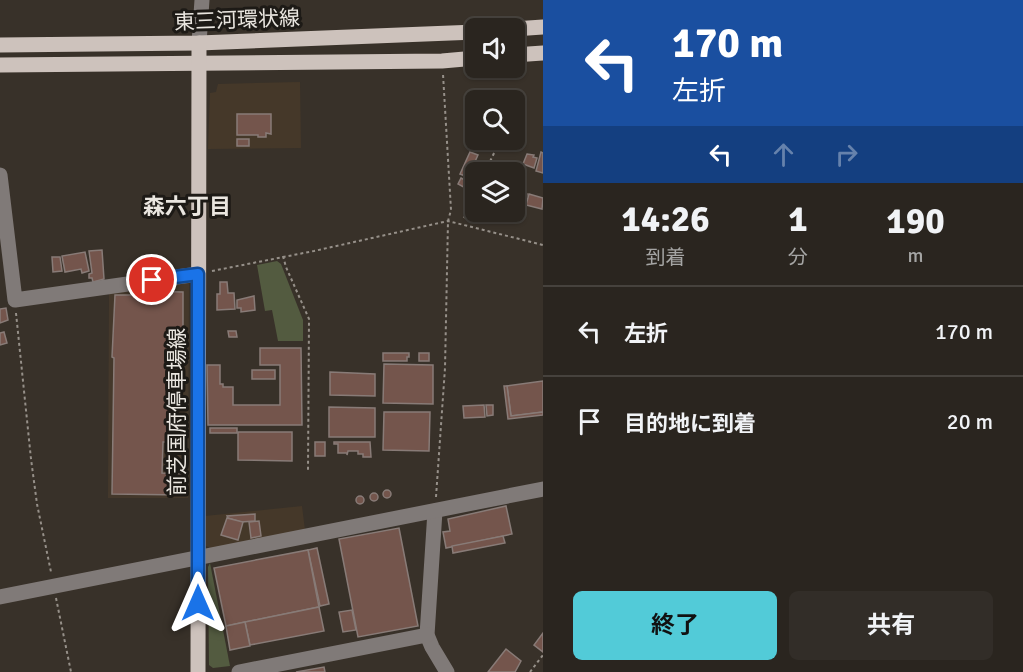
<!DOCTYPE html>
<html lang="ja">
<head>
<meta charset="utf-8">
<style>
  :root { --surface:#2a251f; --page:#322d28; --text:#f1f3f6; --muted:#a5a5a4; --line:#46423d; --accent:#52cbd8 }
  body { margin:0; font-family:Signika,"Noto Sans JP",sans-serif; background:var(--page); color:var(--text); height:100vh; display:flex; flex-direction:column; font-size:22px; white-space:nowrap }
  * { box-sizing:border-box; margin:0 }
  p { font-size:20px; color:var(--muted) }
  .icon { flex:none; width:33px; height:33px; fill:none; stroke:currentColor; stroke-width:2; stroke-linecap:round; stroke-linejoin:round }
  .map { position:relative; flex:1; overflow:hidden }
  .drawer { display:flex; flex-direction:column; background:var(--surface); width:480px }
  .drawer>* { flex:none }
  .banner { background:#1a4fa0; color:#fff; overflow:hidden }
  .tools { position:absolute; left:465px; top:18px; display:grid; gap:12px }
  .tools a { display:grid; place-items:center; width:60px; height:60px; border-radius:9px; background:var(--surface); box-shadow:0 2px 4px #0004,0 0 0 2px var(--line); font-size:30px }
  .pin { position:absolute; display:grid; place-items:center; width:51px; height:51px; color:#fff; margin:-26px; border:3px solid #fff; border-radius:50%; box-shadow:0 2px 6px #0007 }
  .me { position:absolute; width:66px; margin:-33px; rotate:0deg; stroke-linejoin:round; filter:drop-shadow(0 0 4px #0008) }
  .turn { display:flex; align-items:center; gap:21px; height:126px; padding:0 30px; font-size:27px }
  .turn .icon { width:78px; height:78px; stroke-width:2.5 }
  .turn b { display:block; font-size:42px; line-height:51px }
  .lanes { display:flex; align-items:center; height:57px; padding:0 30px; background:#0003; justify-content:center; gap:30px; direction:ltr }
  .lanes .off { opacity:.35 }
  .eta { display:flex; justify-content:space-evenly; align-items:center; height:102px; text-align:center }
  .eta b { font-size:36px; font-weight:700; line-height:42px }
  .primary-button { display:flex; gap:12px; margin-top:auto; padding:12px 30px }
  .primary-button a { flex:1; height:69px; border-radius:9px; background:var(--accent); color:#111; font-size:24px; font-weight:700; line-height:69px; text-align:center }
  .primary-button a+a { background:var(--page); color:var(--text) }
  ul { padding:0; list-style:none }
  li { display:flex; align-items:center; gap:18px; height:90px; padding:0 30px; border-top:2px solid var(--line) }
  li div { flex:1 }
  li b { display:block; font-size:22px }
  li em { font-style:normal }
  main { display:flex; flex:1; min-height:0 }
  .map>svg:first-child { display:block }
</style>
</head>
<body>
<main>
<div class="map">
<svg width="543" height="672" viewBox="0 0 543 672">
  <rect width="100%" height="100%" fill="#383129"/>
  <g fill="#453829">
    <path d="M300 82 301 148 208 149 210 93 216 92 218 84Z"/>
    <path d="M302 506 305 530 212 549 204 545 205 516Z"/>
  </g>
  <path fill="#44382b" d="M185 282 189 283 188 498H108L109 291Z"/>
  <g fill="#535b40">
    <path d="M277 261 281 264 303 320V341H278L272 310 265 311 257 265Z"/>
    <path d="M210 563 230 666 213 668 209 665 208 567Z"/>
  </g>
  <g fill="#74554c" stroke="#887b77" stroke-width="1.5">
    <path d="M237 114H271V134L266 133V137H258V135H237Z"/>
    <rect x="237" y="139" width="12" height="7"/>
    <path d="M489 140H510L507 148 488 141Z"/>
    <path d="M470 152 478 155 468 177 460 174Z"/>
    <path d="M541 152 543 153V173L536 171Z"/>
    <path d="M527 154 534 155 533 157 537 158 534 168 523 164Z"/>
    <path d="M461 178 472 184 469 190 458 184Z"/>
    <path d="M524 193 527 194 525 204 521 203Z"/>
    <path d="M529 194 543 198 542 209 526 205Z"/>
    <path d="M491 212H508L505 218Z"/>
    <path d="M102 250 104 279 93 282 92 278H89V274L92 273 89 251Z"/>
    <path d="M85 252 89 271 82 273 81 269 65 272 62 256Z"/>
    <path d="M52 257H60L62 271 53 272Z"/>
    <path d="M220 282H227L228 293H234L235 309 217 310V294H220Z"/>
    <path d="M134 291 183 292V333L171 332V349H173L171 409H173V418H171V442H163L162 473 183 474V495L112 494 114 358 112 357 115 295H134Z"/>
    <path d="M254 296 255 310 241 312V308H237V300Z"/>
    <path d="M6 308 8 320 0 323V309Z"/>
    <path d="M228 331H236L237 337H229Z"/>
    <path d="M4 332 7 343 0 345V333Z"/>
    <rect x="172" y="333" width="11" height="29"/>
    <path d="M260 348H301L302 425H208L207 365H220V384H223V387H233V405H280V365H260Z"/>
    <path d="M383 353H409V357H407V361H383Z"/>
    <rect x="419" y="353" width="10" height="8"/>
    <path d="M384 364 433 365V404L383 403Z"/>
    <rect x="252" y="370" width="23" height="9"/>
    <path d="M330 372 375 374V396L330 395Z"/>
    <path d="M543 381V412L511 416 507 386Z"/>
    <path d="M504 386H507L511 416 543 412V415L508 419Z"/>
    <path d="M484 405 485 417 464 418 463 406Z"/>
    <path d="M486 405H493V415L487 416Z"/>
    <path d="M329 407 375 408V437H329Z"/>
    <path d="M384 412H430L429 451 383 450Z"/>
    <rect x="210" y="428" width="27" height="5"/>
    <path d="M238 432H292V461L238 460Z"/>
    <rect x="315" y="442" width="10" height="14"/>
    <path d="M334 442H370L371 457H363V454H358V451H348L347 455V453H338V444H334Z"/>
    <circle cx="387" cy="494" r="4"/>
    <circle cx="374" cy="497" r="4"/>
    <circle cx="360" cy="500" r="4"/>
    <path d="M506 506 512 534 446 548 443 532 450 531 448 519Z"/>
    <path d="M255 514V521L241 522 228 518 227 516Z"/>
    <path d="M227 518 243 522 238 540 221 535Z"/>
    <path d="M259 521 261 536 251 538 249 522Z"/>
    <path d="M399 528 418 626 358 637 339 539Z"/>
    <path d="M503 536 505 543 453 553 452 546Z"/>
    <path d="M317 548 329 604 320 606 308 550Z"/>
    <path d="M308 550 319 607 226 626 214 568Z"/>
    <path d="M319 607 324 631 250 645 245 622Z"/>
    <path d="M352 610 356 630 343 632 339 612Z"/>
    <path d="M245 622 250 646 230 650 226 626Z"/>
    <path d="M543 633V652L534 645Z"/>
    <path d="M506 649 521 661 515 672H488Z"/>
    <path d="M324 667 325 672H296Z"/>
  </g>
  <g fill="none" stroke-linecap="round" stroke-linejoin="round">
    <g stroke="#969089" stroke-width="2" stroke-dasharray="3 3" stroke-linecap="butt">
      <path d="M485 172 496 149"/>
      <path d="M464 218 476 193"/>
      <path d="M283 256 286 267 309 319 308 470"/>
      <path d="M212 271 314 251 448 221 543 245"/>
      <path d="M16 313 31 459 37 504 51 572"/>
      <path d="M436 497 445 368 448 221 451 210 443 74"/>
      <path d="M56 598 71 672"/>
      <path d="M530 672 543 655"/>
    </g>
    <g stroke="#807a78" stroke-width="15">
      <path d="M199 43 202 0"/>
      <path d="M0 175 15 300 198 274"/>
      <path d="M435 511 427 635 432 647 447 672"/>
      <path d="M0 597 543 489"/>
      <path d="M239 672 427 635"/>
    </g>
    <g stroke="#cdc2bc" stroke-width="15">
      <path d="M514 29 543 27"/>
      <path d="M0 45 199 43 476 32"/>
      <path d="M514 55 543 53"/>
      <path d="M0 65 442 61 476 58"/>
      <path d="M198 672 199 43"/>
    </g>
  </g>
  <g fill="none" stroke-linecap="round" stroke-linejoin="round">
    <g stroke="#114b97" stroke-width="15">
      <path id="route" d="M152 280 198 274V603"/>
    </g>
    <use href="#route" stroke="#1a73e8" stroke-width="10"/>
  </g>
  <g text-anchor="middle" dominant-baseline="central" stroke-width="6" stroke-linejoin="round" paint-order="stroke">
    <g font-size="21" fill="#eae6e0" stroke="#1d1a16">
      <text transform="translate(237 20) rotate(-2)">東三河環状線</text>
      <text transform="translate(177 412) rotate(-90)">前芝国府停車場線</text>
    </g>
    <g font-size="22" font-weight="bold" fill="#eae6e0" stroke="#1d1a16">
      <text x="187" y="206">森六丁目</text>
    </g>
  </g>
</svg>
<div class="tools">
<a><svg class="icon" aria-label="sound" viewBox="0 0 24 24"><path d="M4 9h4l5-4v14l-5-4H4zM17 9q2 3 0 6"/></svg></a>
<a><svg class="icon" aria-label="search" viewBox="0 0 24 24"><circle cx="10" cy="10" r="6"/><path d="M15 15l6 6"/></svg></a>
<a><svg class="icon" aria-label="layers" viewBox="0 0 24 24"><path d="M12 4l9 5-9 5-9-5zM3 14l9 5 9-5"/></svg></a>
</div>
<div class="pin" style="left:152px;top:280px;background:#d93025"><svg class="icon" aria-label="arrive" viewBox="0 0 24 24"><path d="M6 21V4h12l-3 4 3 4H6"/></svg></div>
<svg class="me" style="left:198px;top:603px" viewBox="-20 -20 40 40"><path d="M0-17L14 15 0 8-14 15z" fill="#1a73e8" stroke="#fff" stroke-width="4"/></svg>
</div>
<section class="drawer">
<div class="banner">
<div class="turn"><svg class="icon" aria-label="left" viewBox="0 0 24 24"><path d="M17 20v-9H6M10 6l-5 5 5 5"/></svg><div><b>170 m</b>左折</div></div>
<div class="lanes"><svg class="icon" aria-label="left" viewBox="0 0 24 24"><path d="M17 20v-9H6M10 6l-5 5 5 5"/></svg><svg class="icon off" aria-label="ahead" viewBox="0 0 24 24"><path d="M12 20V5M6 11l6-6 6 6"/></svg><svg class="icon off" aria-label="right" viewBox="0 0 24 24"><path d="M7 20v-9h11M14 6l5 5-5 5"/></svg></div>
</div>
<div class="eta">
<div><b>14:26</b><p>到着</p></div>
<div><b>1</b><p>分</p></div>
<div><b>190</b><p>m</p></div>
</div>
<ul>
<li><svg class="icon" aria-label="left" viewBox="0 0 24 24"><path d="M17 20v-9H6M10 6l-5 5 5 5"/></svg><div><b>左折</b></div><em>170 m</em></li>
<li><svg class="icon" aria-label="arrive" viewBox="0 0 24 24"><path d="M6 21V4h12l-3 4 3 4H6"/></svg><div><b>目的地に到着</b></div><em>20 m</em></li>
</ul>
<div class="primary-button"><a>終了</a><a>共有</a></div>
</section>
</main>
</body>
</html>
